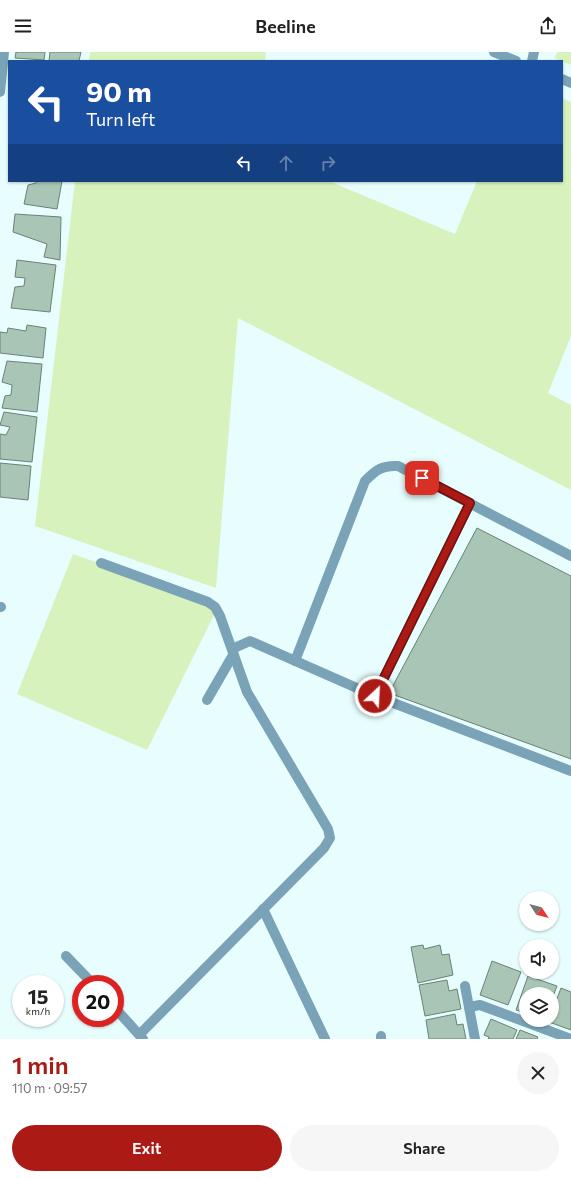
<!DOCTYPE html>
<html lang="en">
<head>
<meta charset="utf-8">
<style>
  :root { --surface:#fff; --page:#f6f6f6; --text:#222; --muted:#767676; --accent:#ac1a16 }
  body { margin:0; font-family:Commissioner,sans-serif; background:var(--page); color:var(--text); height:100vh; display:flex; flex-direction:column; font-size:15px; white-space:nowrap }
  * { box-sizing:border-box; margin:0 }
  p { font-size:13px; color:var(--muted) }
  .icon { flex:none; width:22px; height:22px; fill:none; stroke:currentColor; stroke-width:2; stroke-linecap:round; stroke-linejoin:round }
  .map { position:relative; height:987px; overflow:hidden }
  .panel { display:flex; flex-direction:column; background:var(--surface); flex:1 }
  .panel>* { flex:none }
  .guide { position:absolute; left:8px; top:8px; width:555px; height:122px; border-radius:0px; box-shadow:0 1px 3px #0004; background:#1a4fa0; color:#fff; overflow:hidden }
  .needle { width:26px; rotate:126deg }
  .tools { position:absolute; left:519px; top:839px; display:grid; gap:8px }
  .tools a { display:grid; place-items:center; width:40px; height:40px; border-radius:50%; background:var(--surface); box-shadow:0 1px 3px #0004; font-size:20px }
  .speed { position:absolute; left:12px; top:923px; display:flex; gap:8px; font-size:20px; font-weight:700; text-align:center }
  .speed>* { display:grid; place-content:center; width:52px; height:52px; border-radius:50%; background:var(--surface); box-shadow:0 1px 3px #0004; line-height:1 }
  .speed small { font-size:10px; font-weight:400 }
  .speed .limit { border:6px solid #d22; background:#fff; color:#111 }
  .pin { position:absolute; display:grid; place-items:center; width:34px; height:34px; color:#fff; margin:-17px; border-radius:8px; box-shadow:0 2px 6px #0006 }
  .me { position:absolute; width:44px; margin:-22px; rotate:25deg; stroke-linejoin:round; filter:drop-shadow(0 0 3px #0008) }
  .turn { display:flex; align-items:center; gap:14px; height:84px; padding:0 12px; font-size:18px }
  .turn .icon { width:52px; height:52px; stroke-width:2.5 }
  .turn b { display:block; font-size:28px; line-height:34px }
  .lanes { display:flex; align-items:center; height:38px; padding:0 12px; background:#0003; justify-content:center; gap:20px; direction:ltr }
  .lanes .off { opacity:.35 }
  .round { display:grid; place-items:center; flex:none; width:42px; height:42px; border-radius:21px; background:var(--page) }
  .headline { display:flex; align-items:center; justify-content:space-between; height:68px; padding:0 12px }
  h1 { font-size:24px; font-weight:600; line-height:30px; color:var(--accent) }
  .cta { display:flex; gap:8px; margin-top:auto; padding:8px 12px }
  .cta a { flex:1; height:46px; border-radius:24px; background:var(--accent); color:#fff; font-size:16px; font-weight:600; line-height:46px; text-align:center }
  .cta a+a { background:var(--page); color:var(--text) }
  header { display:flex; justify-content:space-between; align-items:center; height:52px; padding:0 12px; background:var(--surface); font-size:18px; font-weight:600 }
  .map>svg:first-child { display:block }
</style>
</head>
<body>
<header><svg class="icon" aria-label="menu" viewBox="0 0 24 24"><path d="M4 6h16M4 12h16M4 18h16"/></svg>Beeline<svg class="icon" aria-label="share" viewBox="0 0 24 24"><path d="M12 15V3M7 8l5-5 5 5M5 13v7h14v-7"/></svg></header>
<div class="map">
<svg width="571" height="987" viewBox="0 0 571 987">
  <rect width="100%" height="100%" fill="#e8fefe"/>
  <g fill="#d7f2bd">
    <path d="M90 0H266L265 9H89Z"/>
    <path d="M558 0H571V13L554 6Z"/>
    <path d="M562 46 571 50V284L548 341 571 353V438L238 266 216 536 35 474 75 129H329L455 182 477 129H562Z"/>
    <path d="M73 502 219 553 147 698 17 642Z"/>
  </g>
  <g fill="#a8c5b6" stroke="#688375">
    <path d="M16 0H45L44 8 15 6Z"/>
    <path d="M50 0H81L79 9H49Z"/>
    <path d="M36 129H62L57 157 24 152 28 133 36 131Z"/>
    <path d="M15 162 61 165 60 208 44 205 47 192 13 180Z"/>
    <path d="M17 208 56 213 50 260 11 256 15 235 24 234 25 226 15 225Z"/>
    <path d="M27 273 46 276 43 306 0 301V280L7 281 8 276 26 279Z"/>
    <path d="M7 309 42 312 37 360 2 356 5 344 11 343 12 333 2 330Z"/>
    <path d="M4 360 37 365 32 410 0 407V382L6 383 10 375 0 373Z"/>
    <path d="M0 411 31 414 28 448 0 445Z"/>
    <path d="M477 476 571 524V707L389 641Z"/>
    <path d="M423 893 424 897 440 893 442 903 449 902 453 923 418 931 411 895Z"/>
    <path d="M492 909 521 920 508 953 480 943Z"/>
    <path d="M528 924 557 934 552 947V942H526V961L516 958Z"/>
    <path d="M447 928 449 939 457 937 461 957 425 964 419 933Z"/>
    <path d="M561 936 571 940V978L549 970 552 968V960Z"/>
    <path d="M455 962 457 973 463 972 466 987H429L426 968Z"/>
    <path d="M491 967 517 978 513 987H488L489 985 484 983Z"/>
    <path d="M520 978 538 985 537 987H516Z"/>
  </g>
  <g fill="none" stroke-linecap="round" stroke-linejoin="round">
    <g stroke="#7aa3b7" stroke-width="10">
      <path d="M494 0 516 9"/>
      <path d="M532 9 534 0"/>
      <path d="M562 27 571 31"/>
      <path d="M0 40 4 0"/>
      <path d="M101 511 208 550 215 555 220 564 247 640 328 777 330 786 324 796 140 982"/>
      <path d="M0 555H1"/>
      <path d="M232 597 250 589 375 644 470 451"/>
      <path d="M295 609 365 429C376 418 382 413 398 414L571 504"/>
      <path d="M375 644 571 719"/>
      <path d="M207 648 233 603"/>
      <path d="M263 857 325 987"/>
      <path d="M66 904 93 932"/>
      <path d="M465 934 475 987"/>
      <path d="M469 955 480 953 571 987"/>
      <path d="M115 956 143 987"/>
      <path d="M381 984V987"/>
    </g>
  </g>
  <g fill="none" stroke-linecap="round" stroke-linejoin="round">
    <g stroke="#70110e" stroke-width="10">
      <path id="route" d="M375 644 470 451 422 426"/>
    </g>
    <use href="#route" stroke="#ac1a16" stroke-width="7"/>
  </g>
</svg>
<div class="tools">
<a><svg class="needle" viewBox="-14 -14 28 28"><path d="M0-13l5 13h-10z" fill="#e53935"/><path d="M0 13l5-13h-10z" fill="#767676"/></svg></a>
<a><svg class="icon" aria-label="sound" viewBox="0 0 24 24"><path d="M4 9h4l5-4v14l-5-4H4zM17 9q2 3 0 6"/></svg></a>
<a><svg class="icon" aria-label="layers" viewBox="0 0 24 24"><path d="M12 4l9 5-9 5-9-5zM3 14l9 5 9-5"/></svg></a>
</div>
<div class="speed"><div>15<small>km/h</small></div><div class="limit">20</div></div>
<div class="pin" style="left:422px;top:426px;background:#d93025"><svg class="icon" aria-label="arrive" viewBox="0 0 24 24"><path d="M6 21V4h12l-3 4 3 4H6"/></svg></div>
<svg class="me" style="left:375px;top:644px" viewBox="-20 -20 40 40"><circle r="17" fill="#ac1a16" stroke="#fff" stroke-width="3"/><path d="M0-11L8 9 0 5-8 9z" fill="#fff"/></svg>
<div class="guide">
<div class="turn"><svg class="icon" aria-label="left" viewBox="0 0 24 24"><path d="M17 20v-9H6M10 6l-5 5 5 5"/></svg><div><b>90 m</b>Turn left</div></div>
<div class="lanes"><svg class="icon" aria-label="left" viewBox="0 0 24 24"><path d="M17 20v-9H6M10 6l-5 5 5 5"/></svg><svg class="icon off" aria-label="ahead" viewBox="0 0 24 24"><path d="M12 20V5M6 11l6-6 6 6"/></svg><svg class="icon off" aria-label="right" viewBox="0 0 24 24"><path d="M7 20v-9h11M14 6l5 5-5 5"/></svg></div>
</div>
</div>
<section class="panel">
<div class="headline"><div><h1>1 min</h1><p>110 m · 09:57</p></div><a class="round"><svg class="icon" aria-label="close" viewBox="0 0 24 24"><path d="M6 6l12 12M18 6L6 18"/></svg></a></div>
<div class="cta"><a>Exit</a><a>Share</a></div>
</section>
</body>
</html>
